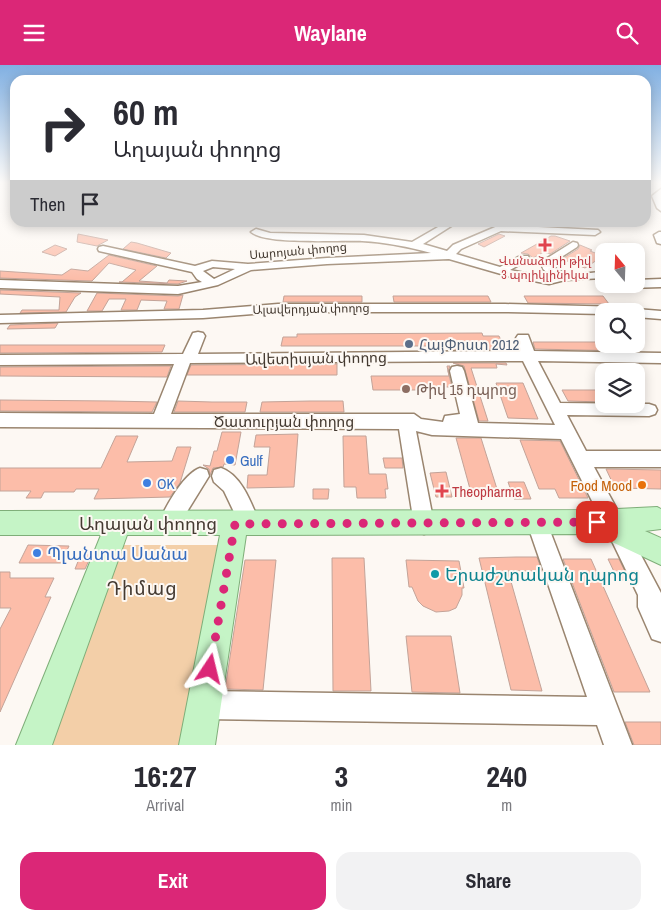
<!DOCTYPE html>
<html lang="en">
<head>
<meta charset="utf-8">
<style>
  :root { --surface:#fff; --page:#f2f2f3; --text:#2b2b33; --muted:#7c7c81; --accent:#db2777 }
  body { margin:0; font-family:"Archivo Narrow","Noto Sans Armenian",sans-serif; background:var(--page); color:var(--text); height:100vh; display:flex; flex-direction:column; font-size:19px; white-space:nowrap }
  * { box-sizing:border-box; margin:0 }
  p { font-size:16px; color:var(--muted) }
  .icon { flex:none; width:28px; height:28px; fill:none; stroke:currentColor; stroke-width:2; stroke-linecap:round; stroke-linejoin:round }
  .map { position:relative; height:680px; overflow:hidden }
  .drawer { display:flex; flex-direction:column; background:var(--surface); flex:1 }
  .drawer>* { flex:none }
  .hud { position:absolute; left:10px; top:10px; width:641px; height:152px; border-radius:15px; box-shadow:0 2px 12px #0003; background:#fff; color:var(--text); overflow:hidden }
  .needle { width:32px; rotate:341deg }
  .controls { position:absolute; left:595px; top:178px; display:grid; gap:10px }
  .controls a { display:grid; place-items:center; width:50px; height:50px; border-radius:10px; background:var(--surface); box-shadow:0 2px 12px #0003; font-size:25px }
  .pin { position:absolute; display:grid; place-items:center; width:42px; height:42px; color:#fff; margin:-21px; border-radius:10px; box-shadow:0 2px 8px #0006 }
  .me { position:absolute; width:55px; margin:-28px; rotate:10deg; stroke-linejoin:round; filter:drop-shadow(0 0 4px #0008) }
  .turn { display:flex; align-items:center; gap:18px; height:105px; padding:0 20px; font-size:22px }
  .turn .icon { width:65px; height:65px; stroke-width:2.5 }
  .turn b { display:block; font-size:35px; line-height:42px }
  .then { display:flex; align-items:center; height:48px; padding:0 20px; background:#0003; gap:10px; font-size:19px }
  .eta { display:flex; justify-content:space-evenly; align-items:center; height:85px; text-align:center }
  .eta b { font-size:30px; font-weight:700; line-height:35px }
  .action { display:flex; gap:10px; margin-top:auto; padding:10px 20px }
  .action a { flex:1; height:58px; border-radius:15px; background:var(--accent); color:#fff; font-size:20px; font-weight:700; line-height:58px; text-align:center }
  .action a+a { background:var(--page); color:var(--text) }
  header { display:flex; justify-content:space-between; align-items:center; height:65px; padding:0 20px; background:var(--accent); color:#fff; font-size:22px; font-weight:700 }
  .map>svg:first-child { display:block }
</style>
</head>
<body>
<header><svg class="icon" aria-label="menu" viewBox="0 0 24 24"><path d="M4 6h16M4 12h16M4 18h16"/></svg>Waylane<svg class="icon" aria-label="search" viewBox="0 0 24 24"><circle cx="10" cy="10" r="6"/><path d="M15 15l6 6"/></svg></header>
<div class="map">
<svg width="661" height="680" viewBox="0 0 661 680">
  <rect width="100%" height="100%" fill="#fdf8f3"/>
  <path fill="#f3cfa8" d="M121 480H223L186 680H49Z"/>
  <g fill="#fcbda9" stroke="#c3a398">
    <path d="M78 169 108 175 97 181 77 177Z"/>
    <path d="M499 169 505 171 484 182 478 179Z"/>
    <path d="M551 171H555L570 176 550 189 544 187 533 193 528 189 521 188Z"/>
    <path d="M131 177 137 178 171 188 166 193 123 184Z"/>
    <path d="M55 180 67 184 55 191 42 187Z"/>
    <path d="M580 180 592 185 590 186 603 191 585 203 562 194 578 184Z"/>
    <path d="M109 190 157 201 139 216 167 218 169 215 187 216 178 219 119 217H122L136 205 109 198 92 216 0 213V206L62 210 71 204 88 206Z"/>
    <path d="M0 225 81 228 75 232 66 247 20 248 22 245H59L60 232 0 229Z"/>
    <path d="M97 228 178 231 183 230 179 244H164L167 236 141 235 137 245H121L126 234H109L102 246H87Z"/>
    <path d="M284 231H362V237H283Z"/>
    <path d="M393 231H488L491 237H394Z"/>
    <path d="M524 231H603L609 239 528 238Z"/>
    <path d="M58 258 55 263 7 264 10 260Z"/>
    <path d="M482 268 483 271H499L504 281H499L501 284 449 285 447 281H281L283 272H297V269Z"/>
    <path d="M533 277H604V279H622L627 286 535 284Z"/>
    <path d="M0 280H165L162 287 0 288Z"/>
    <path d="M453 298H506L507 300 496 299 497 303H471L488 356H479L464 301Z"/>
    <path d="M337 299V310H187L191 300Z"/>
    <path d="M171 301 167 312 0 311V302Z"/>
    <path d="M447 301H450L448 306 452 322H441L442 325H373L371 311H449Z"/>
    <path d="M496 318H523L538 354 508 353Z"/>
    <path d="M562 325H604V337L568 336Z"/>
    <path d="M0 335 112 336 157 337 152 347 0 346Z"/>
    <path d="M178 336 212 337H247L245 347H174Z"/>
    <path d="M310 336H343L344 347H260L262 337Z"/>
    <path d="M222 367H241L235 400 224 399 223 402 213 403 210 410 209 404 203 400 210 401 214 386H217Z"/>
    <path d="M298 369 294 422 247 423 248 410H267L270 382H254L256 370Z"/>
    <path d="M116 371H138L127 397 172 396 177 382H191L180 418 170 432 94 434 99 424H76L74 427H44L41 433H26L31 426H0V403H101Z"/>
    <path d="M343 371H366L369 409H386L388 424H385L386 433H357L356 422H344Z"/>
    <path d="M456 373H481L497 424H470Z"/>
    <path d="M520 375 560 376 588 433H559L555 424H539Z"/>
    <path d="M383 393H402L403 403H385Z"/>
    <path d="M606 404 661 405V424L615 423Z"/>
    <path d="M446 407 452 432H436L430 408Z"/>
    <path d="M508 417H524L531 434H514Z"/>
    <path d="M313 424H329L328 434H313Z"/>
    <path d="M28 480 69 481 61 498H19Z"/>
    <path d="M83 484 91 491 85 504H75Z"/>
    <path d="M516 492H537L542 506H508L542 626 511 625 479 493Z"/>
    <path d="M332 493H364L371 626H333Z"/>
    <path d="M563 494H591L650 627H614Z"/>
    <path d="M608 494H619L629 515H618Z"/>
    <path d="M245 495H276L263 625 225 624Z"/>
    <path d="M406 495 459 496 464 523H462V530L456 543 449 546 436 547 423 541 418 536 412 522H409Z"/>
    <path d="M0 507H10V513H54L45 532H51L0 647V564L11 543H0Z"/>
    <path d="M406 571H451L460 628 412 627Z"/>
    <path d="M625 657H661V680H634Z"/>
  </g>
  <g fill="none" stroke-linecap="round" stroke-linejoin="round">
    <g stroke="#9a856f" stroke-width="3">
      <g id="minor">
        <path d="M661 124V146L657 143 652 131Z"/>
        <path d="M445 158H456L423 179 447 186 453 180 500 160 598 165 600 167 595 170 501 166 461 184 456 189 500 202 520 191H528L529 193 528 195 510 205 549 213 552 212 543 204 541 197 573 177 577 178 578 180 577 182 552 198C558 215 589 207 604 207V213L565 215 549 219 508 211 449 194 327 199 251 205 218 220 178 229 0 223V215L178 221 202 217 197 214 192 207 99 186 98 184 99 182 103 181 195 201 212 196 248 199 327 193 431 188C409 182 385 177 362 176 340 175 265 180 251 167L256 164 270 168 364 170 412 177ZM213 202 235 204 214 214 203 206Z"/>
        <path d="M659 167H661V179L657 178 654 170Z"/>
        <path d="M661 214V222L629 223 623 219H636V215Z"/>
        <path d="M278 239H505L623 242 629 246H604V249L505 247H278L203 253 0 258V250L203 245Z"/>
        <path d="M636 244 661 246V254L636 252V246H631Z"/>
        <path d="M198 267 203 268 205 271 198 289 520 286 516 273 518 270H528L534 286 661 288V298L538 296 560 338 649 339 655 341 657 345 655 349 649 351 567 350 586 386H661V402H594L619 448 622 455 621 458 625 460 661 528V577L652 574 638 542V530L611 474 608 467 609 464 605 462 561 374 432 370 416 366 434 459 431 466 424 469 417 466 414 459 399 364 0 362V348L154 349 174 299 0 300V290L183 289 193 268ZM523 296 555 360 478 358 464 306 462 302 457 301 452 302 450 306 460 349 445 351 443 357 421 354 414 349H171L190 298Z"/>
        <path d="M200 403 207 405 209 411 175 466 168 469 161 466 158 459C165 443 183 409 200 403Z"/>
        <path d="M221 403C242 410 252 440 260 459L257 466 250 469 243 466 224 426 214 417 212 411 214 405Z"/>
        <path d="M537 448 544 451 547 458 632 680H604L597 660 204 654 194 650 190 640 194 630 204 626 587 632 527 458 530 451Z"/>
      </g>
    </g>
    <g stroke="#7fae79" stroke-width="2">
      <path id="major" d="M657 442 661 444V464L645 466 661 473V500L595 469 246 470 215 680H179L220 470H127L52 680H16L101 470H0V446L597 445Z"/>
    </g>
    <use href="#minor" fill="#fff" fill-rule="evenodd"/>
    <use href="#major" fill="#c5f4c6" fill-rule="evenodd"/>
  </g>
  <linearGradient id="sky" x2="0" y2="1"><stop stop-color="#81b0e2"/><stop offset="0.55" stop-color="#fefcfa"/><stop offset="1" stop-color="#fefcfa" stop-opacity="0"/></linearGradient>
  <rect width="661" height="214" fill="url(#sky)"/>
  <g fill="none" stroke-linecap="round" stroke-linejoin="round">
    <path stroke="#db2777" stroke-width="9" stroke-dasharray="0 16.2" d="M210 604 235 459 597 457"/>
  </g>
  <g fill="#e0444e" stroke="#fdf8f3" stroke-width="2">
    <path d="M542.5 172.5h5v5h5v5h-5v5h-5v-5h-5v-5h5z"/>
    <path d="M439.5 418.5h5v5h5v5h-5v5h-5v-5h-5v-5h5z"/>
  </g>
  <circle fill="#5c6f8a" stroke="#fdf8f3" stroke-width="2" cx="409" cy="279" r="5"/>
  <circle fill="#8d6e63" stroke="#fdf8f3" stroke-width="2" cx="406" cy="324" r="5"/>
  <g fill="#3f7fe0" stroke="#fdf8f3" stroke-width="2">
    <circle cx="230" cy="395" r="5"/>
    <circle cx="147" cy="418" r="5"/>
    <circle cx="37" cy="488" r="5"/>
  </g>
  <circle fill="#e8710a" stroke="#fdf8f3" stroke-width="2" cx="642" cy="420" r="5"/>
  <circle fill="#0f9aa8" stroke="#fdf8f3" stroke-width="2" cx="435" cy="509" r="5"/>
  <g text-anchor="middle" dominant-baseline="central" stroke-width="4" stroke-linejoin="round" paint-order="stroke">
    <g font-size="12" fill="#443a31" stroke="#fdf8f3">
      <text transform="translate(298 186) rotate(-5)">Սարոյան փողոց</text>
      <text transform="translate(311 244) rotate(-1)">Ալավերդյան փողոց</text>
    </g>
    <g font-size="12" fill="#be3a42" stroke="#fdf8f3">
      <text x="545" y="196">Վանաձորի թիվ<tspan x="545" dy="14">3 պոլիկլինիկա</tspan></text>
    </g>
    <g font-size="15" fill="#4e5e75" stroke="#fdf8f3" text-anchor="start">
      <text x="419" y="279">ՀայՓոստ 2012</text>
    </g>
    <g font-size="15" fill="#443a31" stroke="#fdf8f3">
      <text transform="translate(316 293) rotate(-1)">Ավետիսյան փողոց</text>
      <text x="284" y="356">Ծատուրյան փողոց</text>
    </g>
    <g font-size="15" fill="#785e54" stroke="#fdf8f3" text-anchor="start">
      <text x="416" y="324">Թիվ 15 դպրոց</text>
    </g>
    <g font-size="15" fill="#366cbe" stroke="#fdf8f3" text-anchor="start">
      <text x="240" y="395">Gulf</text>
      <text x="157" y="418">OK</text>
    </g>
    <g font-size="15" fill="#c56008" stroke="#fdf8f3" text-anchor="end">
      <text x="632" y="420">Food Mood</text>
    </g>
    <g font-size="15" fill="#be3a42" stroke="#fdf8f3" text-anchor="start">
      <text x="452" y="426">Theopharma</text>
    </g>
    <g font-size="18" fill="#443a31" stroke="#fdf8f3">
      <text x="148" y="458">Աղայան փողոց</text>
    </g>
    <g font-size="18" fill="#366cbe" stroke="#fdf8f3" text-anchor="start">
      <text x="47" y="488">Պլանտա Սանա</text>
    </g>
    <g font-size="18" fill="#0d838f" stroke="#fdf8f3" text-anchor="start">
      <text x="445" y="509">Երաժշտական դպրոց</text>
    </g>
    <g font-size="19" letter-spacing="1" fill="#443a31" stroke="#fdf8f3">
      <text x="142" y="523">Դիմաց</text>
    </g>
  </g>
</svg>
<div class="controls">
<a><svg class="needle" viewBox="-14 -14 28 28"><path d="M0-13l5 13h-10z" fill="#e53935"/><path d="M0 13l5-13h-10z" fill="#7c7c81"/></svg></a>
<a><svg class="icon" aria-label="search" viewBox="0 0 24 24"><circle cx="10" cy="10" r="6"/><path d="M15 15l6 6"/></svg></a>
<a><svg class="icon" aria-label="layers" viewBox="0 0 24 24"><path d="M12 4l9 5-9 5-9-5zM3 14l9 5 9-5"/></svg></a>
</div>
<div class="pin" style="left:597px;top:457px;background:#d93025"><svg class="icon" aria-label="arrive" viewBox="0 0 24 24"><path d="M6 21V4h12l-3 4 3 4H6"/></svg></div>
<svg class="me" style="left:210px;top:604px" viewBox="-20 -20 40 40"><path d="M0-17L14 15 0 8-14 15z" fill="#db2777" stroke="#fff" stroke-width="4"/></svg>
<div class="hud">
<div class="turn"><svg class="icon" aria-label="right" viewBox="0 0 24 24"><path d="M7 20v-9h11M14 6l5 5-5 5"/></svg><div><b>60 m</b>Աղայան փողոց</div></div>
<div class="then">Then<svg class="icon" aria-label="arrive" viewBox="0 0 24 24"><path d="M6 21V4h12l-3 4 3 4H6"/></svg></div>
</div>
</div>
<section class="drawer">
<div class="eta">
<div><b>16:27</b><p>Arrival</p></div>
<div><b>3</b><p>min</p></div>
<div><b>240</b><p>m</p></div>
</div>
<div class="action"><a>Exit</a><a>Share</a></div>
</section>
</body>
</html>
